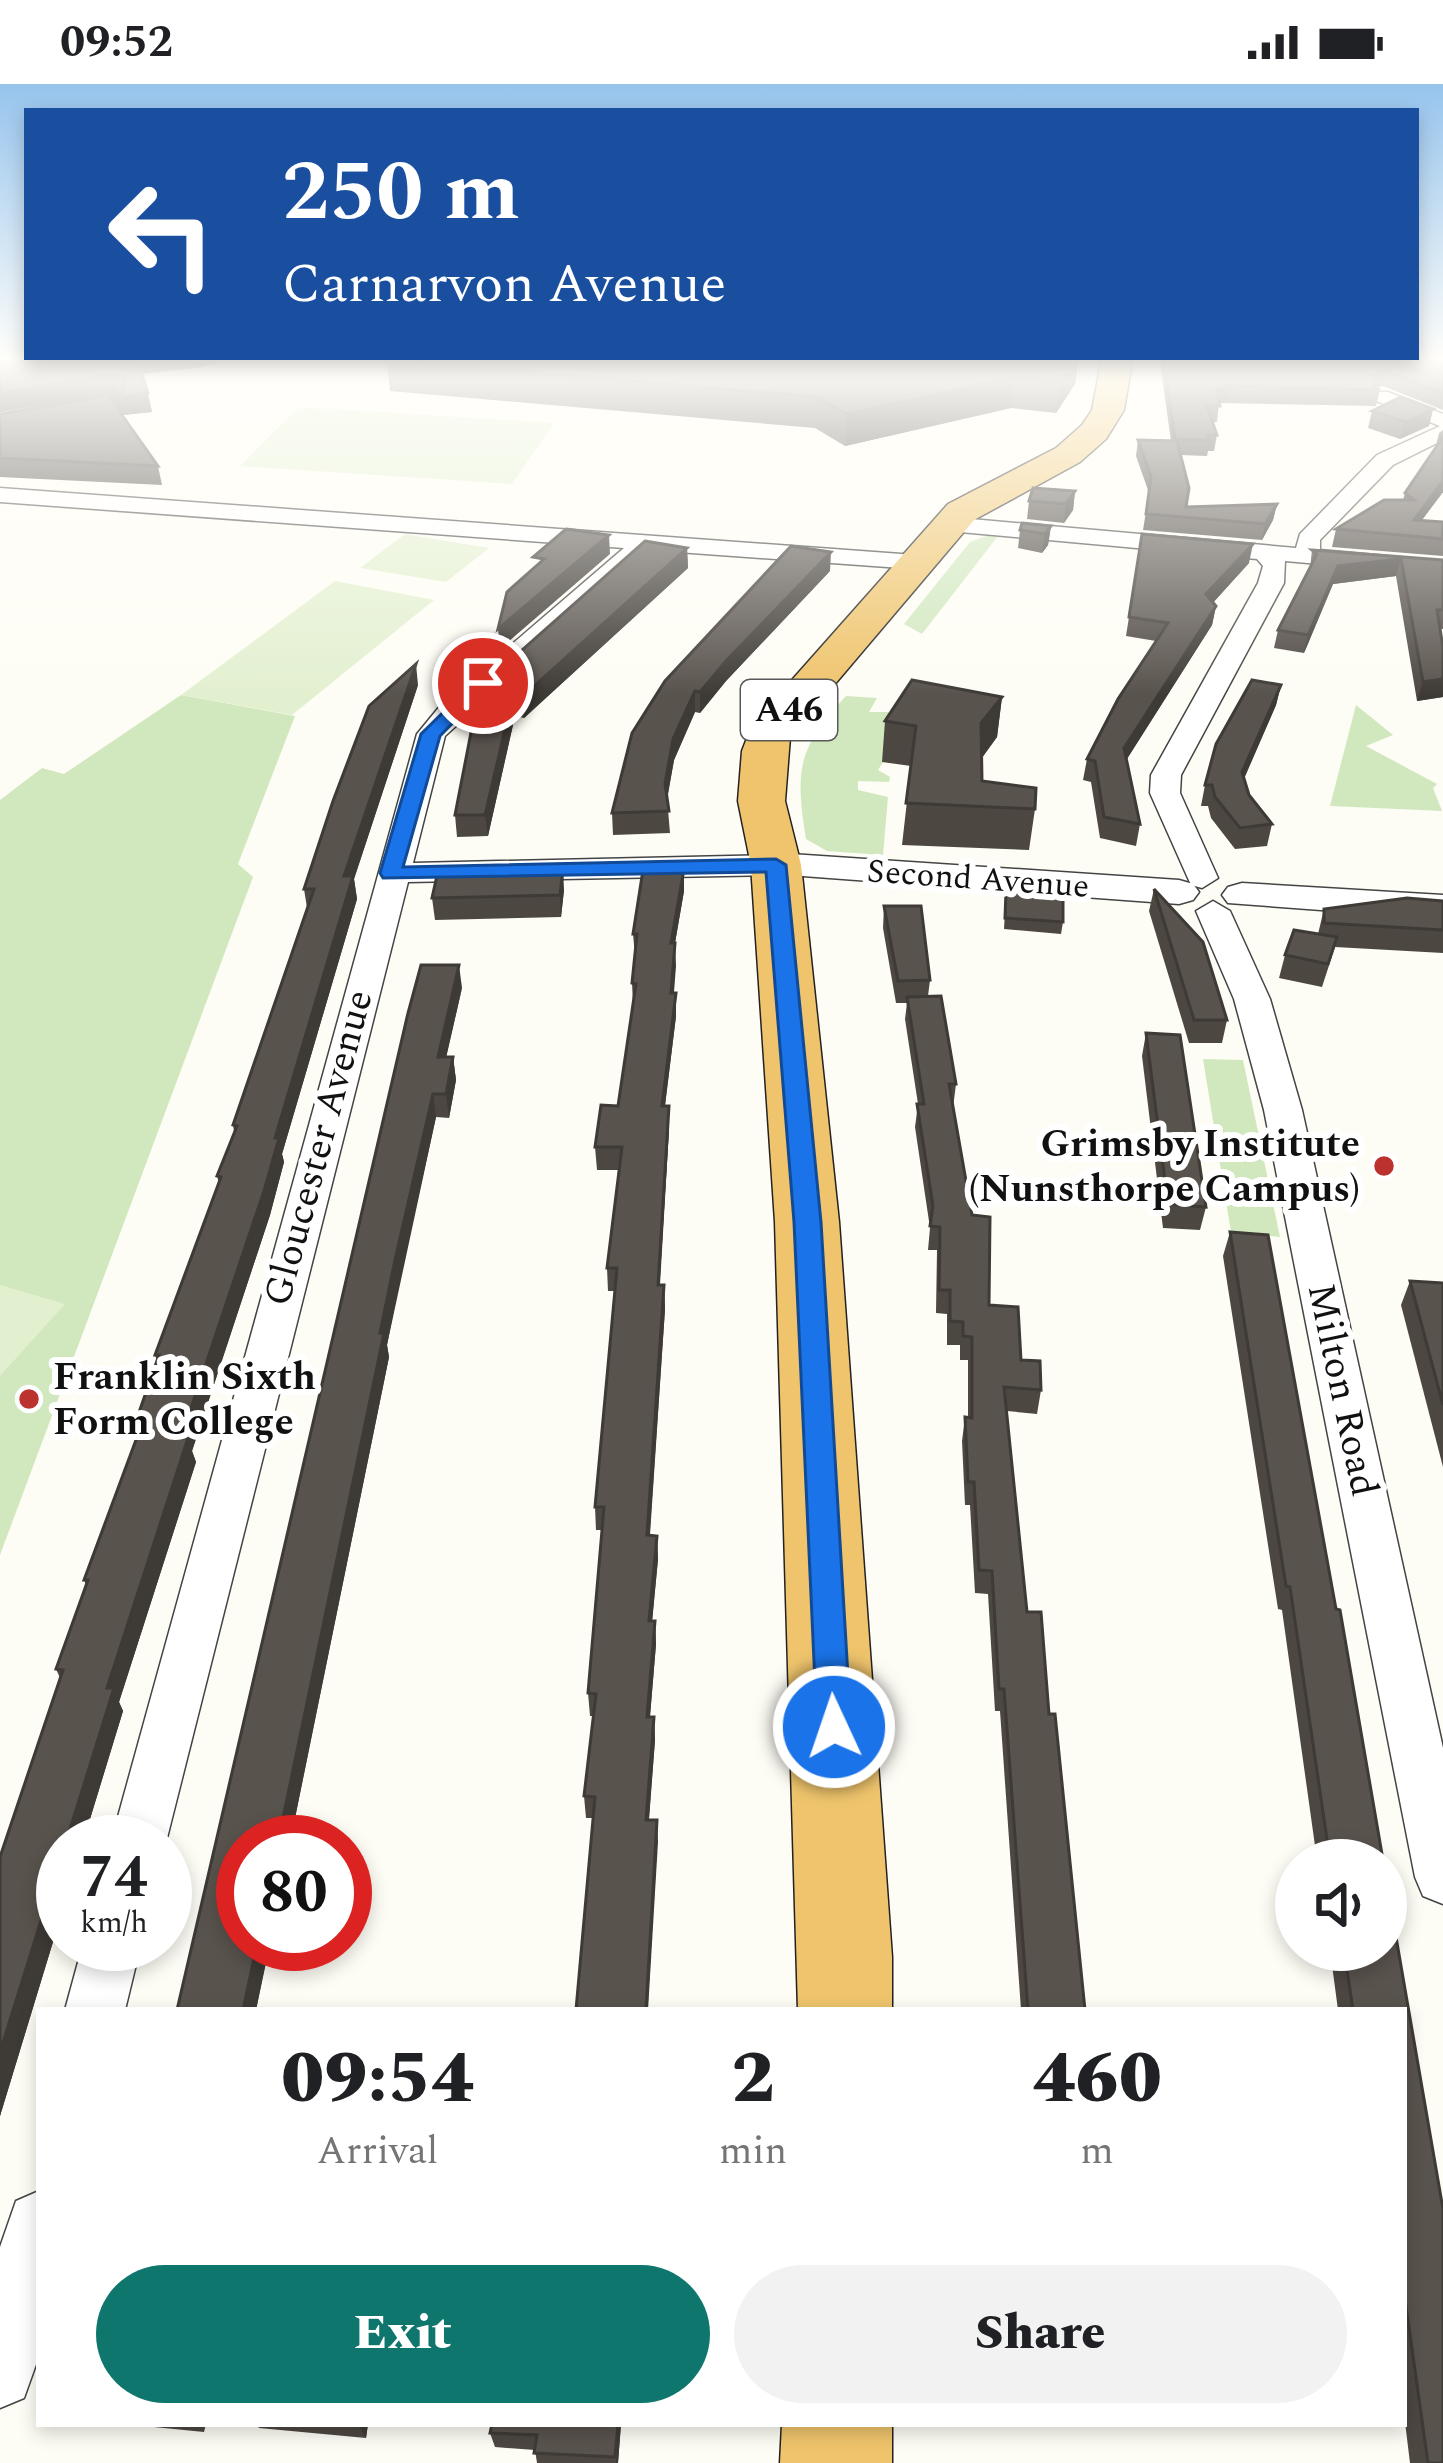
<!DOCTYPE html>
<html lang="en">
<head>
<meta charset="utf-8">
<style>
  :root { --surface:#fff; --page:#f2f2f2; --text:#202124; --muted:#757577; --accent:#0f766e }
  body { margin:0; font-family:Spectral,serif; background:var(--page); color:var(--text); height:100vh; display:flex; flex-direction:column; font-size:45px; white-space:nowrap }
  * { box-sizing:border-box; margin:0 }
  p { font-size:39px; color:var(--muted) }
  .icon { flex:none; width:66px; height:66px; fill:none; stroke:currentColor; stroke-width:2; stroke-linecap:round; stroke-linejoin:round }
  .map { position:relative; flex:1; overflow:hidden }
  .side { position:absolute; left:36px; top:1923px; width:1371px; height:420px; display:flex; flex-direction:column; background:var(--surface); border-radius:0px; box-shadow:0 6px 18px #0003 }
  .side>* { flex:none }
  .banner { position:absolute; left:24px; top:24px; width:1395px; height:252px; border-radius:0px; box-shadow:0 6px 18px #0003; background:#1a4fa0; color:#fff; overflow:hidden }
  .fabs { position:absolute; left:1275px; top:1755px; display:grid; gap:24px }
  .fabs a { display:grid; place-items:center; width:132px; height:132px; border-radius:50%; background:var(--surface); box-shadow:0 6px 18px #0003; font-size:60px }
  .speed { position:absolute; left:36px; top:1731px; display:flex; gap:24px; font-size:60px; font-weight:700; text-align:center }
  .speed>* { display:grid; place-content:center; width:156px; height:156px; border-radius:50%; background:var(--surface); box-shadow:0 6px 18px #0003; line-height:1 }
  .speed small { font-size:30px; font-weight:400 }
  .speed .limit { border:18px solid #d22; background:#fff; color:#111 }
  .pin { position:absolute; display:grid; place-items:center; width:102px; height:102px; color:#fff; margin:-51px; border:6px solid #fff; border-radius:50%; box-shadow:0 3px 12px #0007 }
  .me { position:absolute; width:132px; margin:-66px; rotate:357deg; stroke-linejoin:round; filter:drop-shadow(0 0 9px #0008) }
  .turn { display:flex; align-items:center; gap:42px; height:252px; padding:0 60px; font-size:54px }
  .turn .icon { width:156px; height:156px; stroke-width:2.5 }
  .turn b { display:block; font-size:84px; line-height:102px }
  .eta { display:flex; justify-content:space-evenly; align-items:center; height:204px; text-align:center }
  .eta b { font-size:72px; font-weight:800; line-height:84px }
  .action { display:flex; gap:24px; margin-top:auto; padding:24px 60px }
  .action a { flex:1; height:138px; border-radius:72px; background:var(--accent); color:#fff; font-size:48px; font-weight:800; line-height:138px; text-align:center }
  .action a+a { background:var(--page); color:var(--text) }
  .status { display:flex; justify-content:space-between; align-items:center; height:84px; padding:0 60px; background:var(--surface); direction:ltr }
  .status svg { height:33px; fill:currentColor }
  .map>svg:first-child { display:block }
</style>
</head>
<body>
<div class="status"><b>09:52</b><svg viewBox="0 0 49 12"><path d="M0 12V9h3v3zM5 12V6h3v6zM10 12V3h3v9zM15 12V0h3v12zM26 1h20v11H26zM47 4h2v5h-2z"/></svg></div>
<div class="map">
<svg width="1443" height="2379" viewBox="0 0 1443 2379">
  <rect width="100%" height="100%" fill="#fefdf5"/>
  <g fill="#d1e8bf">
    <path d="M986 452H998L922 550 904 540 970 458Z"/>
    <path d="M181 611 295 632 238 780 253 793 0 1471V716L42 684 64 690Z"/>
    <path d="M846 612 877 614 869 628H915L878 686 890 693 889 698 858 697V706L888 713 883 771 827 767 806 755C795 686 797 665 846 612Z"/>
    <path d="M1356 621 1393 651 1366 662 1437 700 1433 704 1442 727 1330 722Z"/>
    <path d="M1203 975 1243 976 1280 1153 1231 1148Z"/>
  </g>
  <g fill="#e3f0d0">
    <path d="M299 323 554 339 512 400 240 382Z"/>
    <path d="M405 450 489 464 446 498 360 484Z"/>
    <path d="M335 497 434 516 292 631 181 611Z"/>
    <path d="M0 1201 65 1220 0 1292Z"/>
  </g>
  <g fill="none" stroke-linecap="round" stroke-linejoin="round">
    <g stroke="#444" stroke-width="3">
      <g id="minor">
        <path d="M1374 308H1388L1443 330V356L1393 381 1320 456V466L1443 477V491L1285 477 1284 499 1181 691 1180 709 1218 794 1202 804 1191 801 1150 709 1151 691 1258 499 1263 482 1257 475 949 447 937 440 949 433 1296 464 1300 450 1377 371 1440 342 1374 316Z"/>
        <path d="M0 404 915 471 927 478 915 485 650 466 445 652 413 779 776 771 792 781 776 791 408 798 165 1762V1758H111L417 650 440 622 624 464 0 418Z"/>
        <path d="M1213 817 1230 827 1270 915 1302 1026 1443 1664V1820L1423 1812 1415 1793 1264 1026 1234 915 1196 827Z"/>
        <path d="M83 1860H141L125 1926H65Z"/>
        <path d="M39 2107V2272L24 2314 0 2324V2163L16 2117Z"/>
      </g>
    </g>
    <g stroke="#444" stroke-width="3">
      <g id="tertiary">
        <path d="M776 769 1179 796 1193 800 1199 808 1193 816 1179 820 762 789 757 781 762 773Z"/>
        <path d="M1242 799 1443 811V835L1228 819 1222 811 1228 803Z"/>
      </g>
    </g>
    <g stroke="#222" stroke-width="3">
      <g id="trunk">
        <path d="M1101 278H1132L1124 326 1106 355 1080 378 974 436 790 653 785 717 801 781 839 1138 892 1873V1926H798L775 1138 751 781 738 717 742 667 752 641 948 420 1056 364 1082 341 1092 326Z"/>
        <path d="M782 2340H892V2379H780Z"/>
      </g>
    </g>
    <use href="#minor" fill="#fff" fill-rule="evenodd"/>
    <use href="#tertiary" fill="#fff" fill-rule="evenodd"/>
    <use href="#trunk" fill="#efc46c" fill-rule="evenodd"/>
  </g>
  <g fill="#4d4742">
    <path d="M0 278 201 283 142 290 152 328 122 331 158 382 162 401 0 393V330L120 309 0 328Z"/>
    <path d="M387 278H1078L1075 300 1056 329 1011 324 845 362 815 344 390 307Z"/>
    <path d="M1160 278H1443V326L1383 302 1375 304 1380 306 1376 322 1219 319 1217 338H1213L1217 351 1214 367H1208L1207 372 1181 371 1186 423 1277 420 1273 436 1262 456 1143 446 1149 409 1136 372 1138 356 1171 357Z"/>
    <path d="M1433 325 1429 342 1400 355 1368 344 1372 327Z"/>
    <path d="M1443 346V408L1422 436 1443 438V472L1332 463 1336 445 1403 416 1405 409 1435 365 1439 349Z"/>
    <path d="M1075 407 1073 426 1064 439 1027 435 1029 417Z"/>
    <path d="M1051 442 1048 461 1042 469 1018 464 1020 446Z"/>
    <path d="M1142 450 1249 479 1213 518 1216 522 1212 541 1127 675 1140 740 1136 762 1100 754 1091 698 1083 696 1087 675 1156 557 1126 552Z"/>
    <path d="M687 464 688 484 524 634 515 632 488 752 457 753 455 731 485 619 484 605Z"/>
    <path d="M1312 466 1443 476V545H1440L1443 613 1417 617 1396 492 1333 500 1304 569 1274 564 1278 546 1310 485Z"/>
    <path d="M830 487 726 597 700 629 695 628 674 676 667 714 670 749 613 751 612 729 632 649Z"/>
    <path d="M418 601 354 795 357 815 282 1070 284 1078 270 1131 192 1367 196 1378 119 1618 123 1627 83 1758H63V1825L0 2032V1773L60 1594 56 1585 86 1501 84 1496 139 1346 136 1337 157 1277 155 1271 219 1099 217 1092 234 1047 233 1041 307 824 304 805Z"/>
    <path d="M1281 601 1276 621 1244 695 1249 711 1272 740 1267 762 1235 765 1211 734 1208 722H1201L1205 701Z"/>
    <path d="M1002 613 997 653 982 674V697L1035 725 1029 766 902 761 911 682 882 678 885 637Z"/>
    <path d="M1154 805 1227 936 1222 959H1189L1149 827Z"/>
    <path d="M564 806 561 833 435 836 432 814Z"/>
    <path d="M684 807 675 859 674 909H676V932L665 1022 669 1045 660 1201H664L665 1225 650 1451 657 1452 658 1475 652 1537H655L656 1560 650 1633H654L655 1656 649 1736 658 1758 594 1734H586L584 1712 593 1632H590L588 1609 602 1446H596L595 1423 615 1207H608L607 1184 619 1086H597L595 1063 618 1022 633 921 632 899 635 872 633 850Z"/>
    <path d="M1006 807 1063 838 1061 850 1004 845Z"/>
    <path d="M1443 817V869L1335 863 1322 903 1279 894 1285 871 1318 850 1324 825Z"/>
    <path d="M884 822 930 896 928 912 956 1000 953 1024 989 1221 1041 1306 1037 1330 1007 1327 1027 1528 1049 1630 1085 1926H1021L1000 1627H995L988 1510 975 1509 970 1421H965L962 1357 965 1333H968V1276H960V1261H947V1230L936 1229 937 1166H928L930 1144 915 1043 918 1020 905 935 907 919H896L883 844Z"/>
    <path d="M462 904 446 973H453L456 996 449 1034 436 1033 399 1200 387 1261 389 1273 256 1926H177Z"/>
    <path d="M1146 949 1206 1123 1200 1146 1163 1144 1142 972Z"/>
    <path d="M1230 1148 1383 1776H1317L1282 1526 1278 1525 1223 1172Z"/>
    <path d="M1410 1197 1443 1199V1383L1401 1221Z"/>
    <path d="M1386 1795 1443 2125V2379H1410L1404 2330V1926H1338L1330 1866H1386Z"/>
    <path d="M124 2340H206L204 2348Z"/>
    <path d="M257 2340H368L366 2354 259 2344Z"/>
    <path d="M621 2340 618 2379H537L535 2366 495 2363 490 2349Z"/>
  </g>
  <g fill="#3e3a36">
    <path d="M137 278H219L201 283 139 290Z"/>
    <path d="M1066 278H1078L1075 300 1056 329 1060 298Z"/>
    <path d="M1386 287 1383 302 1370 305 1374 290Z"/>
    <path d="M113 290 117 309 0 328V309Z"/>
    <path d="M1014 293 1011 324 845 362 847 330Z"/>
    <path d="M1228 302 1226 318 1214 320 1216 305Z"/>
    <path d="M148 309 152 328 114 332 110 314Z"/>
    <path d="M1433 325 1429 342 1400 355 1405 338Z"/>
    <path d="M1443 397V408L1409 453 1414 436Z"/>
    <path d="M1075 407 1073 426 1064 439 1066 420Z"/>
    <path d="M1277 420 1273 436 1262 456 1265 440Z"/>
    <path d="M1051 442 1048 461 1042 469 1045 450Z"/>
    <path d="M609 451 610 470 500 565 498 545Z"/>
    <path d="M1253 460 1249 479 1203 530 1206 510Z"/>
    <path d="M687 464 688 484 524 634 522 613Z"/>
    <path d="M831 468 830 487 726 597 700 629V608L726 577Z"/>
    <path d="M1401 475 1396 492 1333 500 1304 569 1308 551 1338 482Z"/>
    <path d="M1216 522 1212 541 1121 684 1124 664Z"/>
    <path d="M416 580 418 601 354 795 357 815 282 1070 284 1078 270 1131 192 1367 196 1378 119 1618 123 1627 83 1758H66L107 1604 181 1354 275 1054 344 792Z"/>
    <path d="M1443 595V613L1417 617 1423 598Z"/>
    <path d="M1281 601 1276 621 1237 710 1242 688Z"/>
    <path d="M695 607V628L674 676 666 722 665 700 673 655Z"/>
    <path d="M513 611 515 632 488 752 485 731Z"/>
    <path d="M1002 613 997 653 977 680 981 639Z"/>
    <path d="M563 784 564 806 561 833 560 811Z"/>
    <path d="M684 785V807L671 882V859Z"/>
    <path d="M675 859 676 882 672 932 671 909Z"/>
    <path d="M459 881 462 904 441 996 438 973Z"/>
    <path d="M676 909V932L662 1045V1022Z"/>
    <path d="M453 973 456 996 449 1034 446 1010Z"/>
    <path d="M433 1010 436 1033 387 1261 389 1273 290 1758H278L380 1249Z"/>
    <path d="M669 1022V1045L658 1224V1201Z"/>
    <path d="M664 1201 665 1225 648 1474 647 1451Z"/>
    <path d="M657 1452 658 1475 650 1560 649 1537Z"/>
    <path d="M655 1537 656 1560 648 1655 647 1633Z"/>
    <path d="M654 1633 655 1656 647 1758 646 1736Z"/>
    <path d="M657 1736 658 1758 648 1926H646Z"/>
    <path d="M63 1766V1825L0 2032V1968Z"/>
    <path d="M257 1860H270L256 1926H243Z"/>
    <path d="M358 2340H368L366 2354Z"/>
    <path d="M618 2340H621L618 2379H616Z"/>
  </g>
  <g fill="#59534d" stroke="#3e3a36" stroke-width="3">
    <path d="M0 278H138L148 309 110 314 158 382 0 374V330L122 309 125 294 113 290 0 309Z"/>
    <path d="M412 278H1073L1060 298 1014 293 847 330 816 313Z"/>
    <path d="M1164 278H1443V309L1386 287 1374 290V303L1380 306 1228 302 1216 305 1220 322H1207L1217 351H1208L1210 356 1175 355Z"/>
    <path d="M1401 313 1433 325 1405 338 1372 327Z"/>
    <path d="M1443 353V397L1414 436 1443 438V455L1336 445 1384 416H1414L1405 409Z"/>
    <path d="M1138 356 1177 357 1189 404 1186 423 1277 420 1265 440 1146 430 1151 393Z"/>
    <path d="M1033 404 1075 407 1066 420 1029 417Z"/>
    <path d="M1022 439 1051 442 1045 450 1020 446Z"/>
    <path d="M566 445 609 451 498 545 507 508 544 475 533 473Z"/>
    <path d="M1142 450 1253 460 1206 510 1216 522 1124 664 1140 740 1104 733 1095 677 1087 675 1118 615 1168 539 1129 533Z"/>
    <path d="M645 457 687 464 522 613 513 611 485 731H455L475 628 497 608 484 605 485 599Z"/>
    <path d="M791 462 831 468 726 577 700 608 695 607 673 655 665 700 669 727 612 729 632 649 665 597Z"/>
    <path d="M1312 466 1443 476V526H1437L1443 563V595L1423 598 1401 475 1338 482 1308 551 1278 546 1317 470Z"/>
    <path d="M416 580 344 792H353L275 1054H279L264 1107 181 1354H188L107 1604H114L66 1758H63V1766L0 1968V1773L63 1586 56 1585 88 1496H84L143 1337H136L159 1271H155L221 1093 217 1092 237 1042 233 1041 314 805H304L333 717 369 622Z"/>
    <path d="M912 596 1002 613 981 639 982 697 1036 704 1035 725 906 719 916 642 885 637Z"/>
    <path d="M1252 596 1281 601 1242 688 1249 711 1272 740 1240 744 1215 713 1212 701H1205L1216 660Z"/>
    <path d="M563 784 560 811 432 814 438 787Z"/>
    <path d="M684 785 671 859H675L671 909H676L662 1022H669L658 1201H664L647 1451 657 1452 649 1537H655L647 1633H654L646 1736H657L646 1926H576L595 1713 584 1712 596 1610 588 1609 604 1423H595L617 1184H607L622 1063H595L601 1021 618 1022 636 900 632 899 637 850H633L643 786Z"/>
    <path d="M1154 805 1203 858 1227 936H1194Z"/>
    <path d="M1006 807 1063 812V838L1005 834Z"/>
    <path d="M1407 814 1443 817V846L1324 839V825Z"/>
    <path d="M884 822H921L930 896 898 897Z"/>
    <path d="M1294 846 1337 853 1328 880 1285 871Z"/>
    <path d="M421 881H459L438 973H453L446 1010H433L395 1176 380 1249H384L278 1758H243V1860H257L243 1926H177L408 929Z"/>
    <path d="M941 912 956 1000H949L972 1131 990 1133 989 1221 1018 1223 1021 1276 1040 1277 1041 1306 1004 1303 1027 1528H1041L1049 1630H1055L1085 1926H1028L1004 1605H999L992 1487 979 1486 974 1398H968L965 1333 972 1334V1253L963 1252V1238L950 1237V1206H939L940 1143 930 1142 933 1122 917 1020H924L907 913Z"/>
    <path d="M1146 949 1180 951 1206 1123 1168 1120Z"/>
    <path d="M1230 1148 1268 1151 1336 1525 1340 1526 1383 1776H1330L1290 1503 1286 1502Z"/>
    <path d="M1410 1197 1443 1199V1321Z"/>
    <path d="M1386 1795 1443 2125V2379H1428L1404 2208V1926H1353L1344 1866H1386Z"/>
    <path d="M492 2340H618L615 2373 534 2369 537 2351 490 2349Z"/>
  </g>
  <linearGradient id="sky" x2="0" y2="1"><stop stop-color="#96c4ed"/><stop offset="0.45" stop-color="#fffefa"/><stop offset="1" stop-color="#fffefa" stop-opacity="0"/></linearGradient>
  <rect width="1443" height="611" fill="url(#sky)"/>
  <path fill="#1a73e8" stroke="#114b97" stroke-width="3" d="M476 596 492 599 440 652 403 783 776 775 786 781 821 1138 851 1643 846 1654 834 1658 822 1654 817 1643 794 1138 766 788 383 794 380 789 421 650Z"/>
  <g fill="#bb322e" stroke="#fff" stroke-width="4.5">
    <circle cx="1384" cy="1082" r="12"/>
    <circle cx="29" cy="1315" r="12"/>
  </g>
  <g text-anchor="middle" dominant-baseline="central" stroke-width="12" stroke-linejoin="round" paint-order="stroke">
    <g font-size="33" fill="#111" stroke="#fff">
      <text transform="translate(978 795) rotate(4)">Second Avenue</text>
    </g>
    <rect fill="#fff" stroke="#585858" stroke-width="3" x="741" y="596" width="96" height="60" rx="9"/>
    <g font-size="36" font-weight="bold" fill="#111">
      <text x="789" y="626">A46</text>
    </g>
    <g font-size="39" font-weight="bold" fill="#111" stroke="#fff" text-anchor="end">
      <text x="1360" y="1060">Grimsby Institute<tspan x="1360" dy="45">(Nunsthorpe Campus)</tspan></text>
      <text x="53" y="1293" text-anchor="start">Franklin Sixth<tspan x="53" dy="45">Form College</tspan></text>
    </g>
    <g font-size="39" fill="#111" stroke="#fff">
      <text transform="translate(319 1064) rotate(-75)">Gloucester Avenue</text>
      <text transform="translate(1342 1306) rotate(78)">Milton Road</text>
    </g>
  </g>
</svg>
<div class="fabs">
<a><svg class="icon" aria-label="sound" viewBox="0 0 24 24"><path d="M4 9h4l5-4v14l-5-4H4zM17 9q2 3 0 6"/></svg></a>
</div>
<div class="speed"><div>74<small>km/h</small></div><div class="limit">80</div></div>
<div class="pin" style="left:483px;top:599px;background:#d93025"><svg class="icon" aria-label="arrive" viewBox="0 0 24 24"><path d="M6 21V4h12l-3 4 3 4H6"/></svg></div>
<svg class="me" style="left:834px;top:1643px" viewBox="-20 -20 40 40"><circle r="17" fill="#1a73e8" stroke="#fff" stroke-width="3"/><path d="M0-11L8 9 0 5-8 9z" fill="#fff"/></svg>
<div class="banner">
<div class="turn"><svg class="icon" aria-label="left" viewBox="0 0 24 24"><path d="M17 20v-9H6M10 6l-5 5 5 5"/></svg><div><b>250 m</b>Carnarvon Avenue</div></div>
</div>
<section class="side">
<div class="eta">
<div><b>09:54</b><p>Arrival</p></div>
<div><b>2</b><p>min</p></div>
<div><b>460</b><p>m</p></div>
</div>
<div class="action"><a>Exit</a><a>Share</a></div>
</section>
</div>
</body>
</html>
